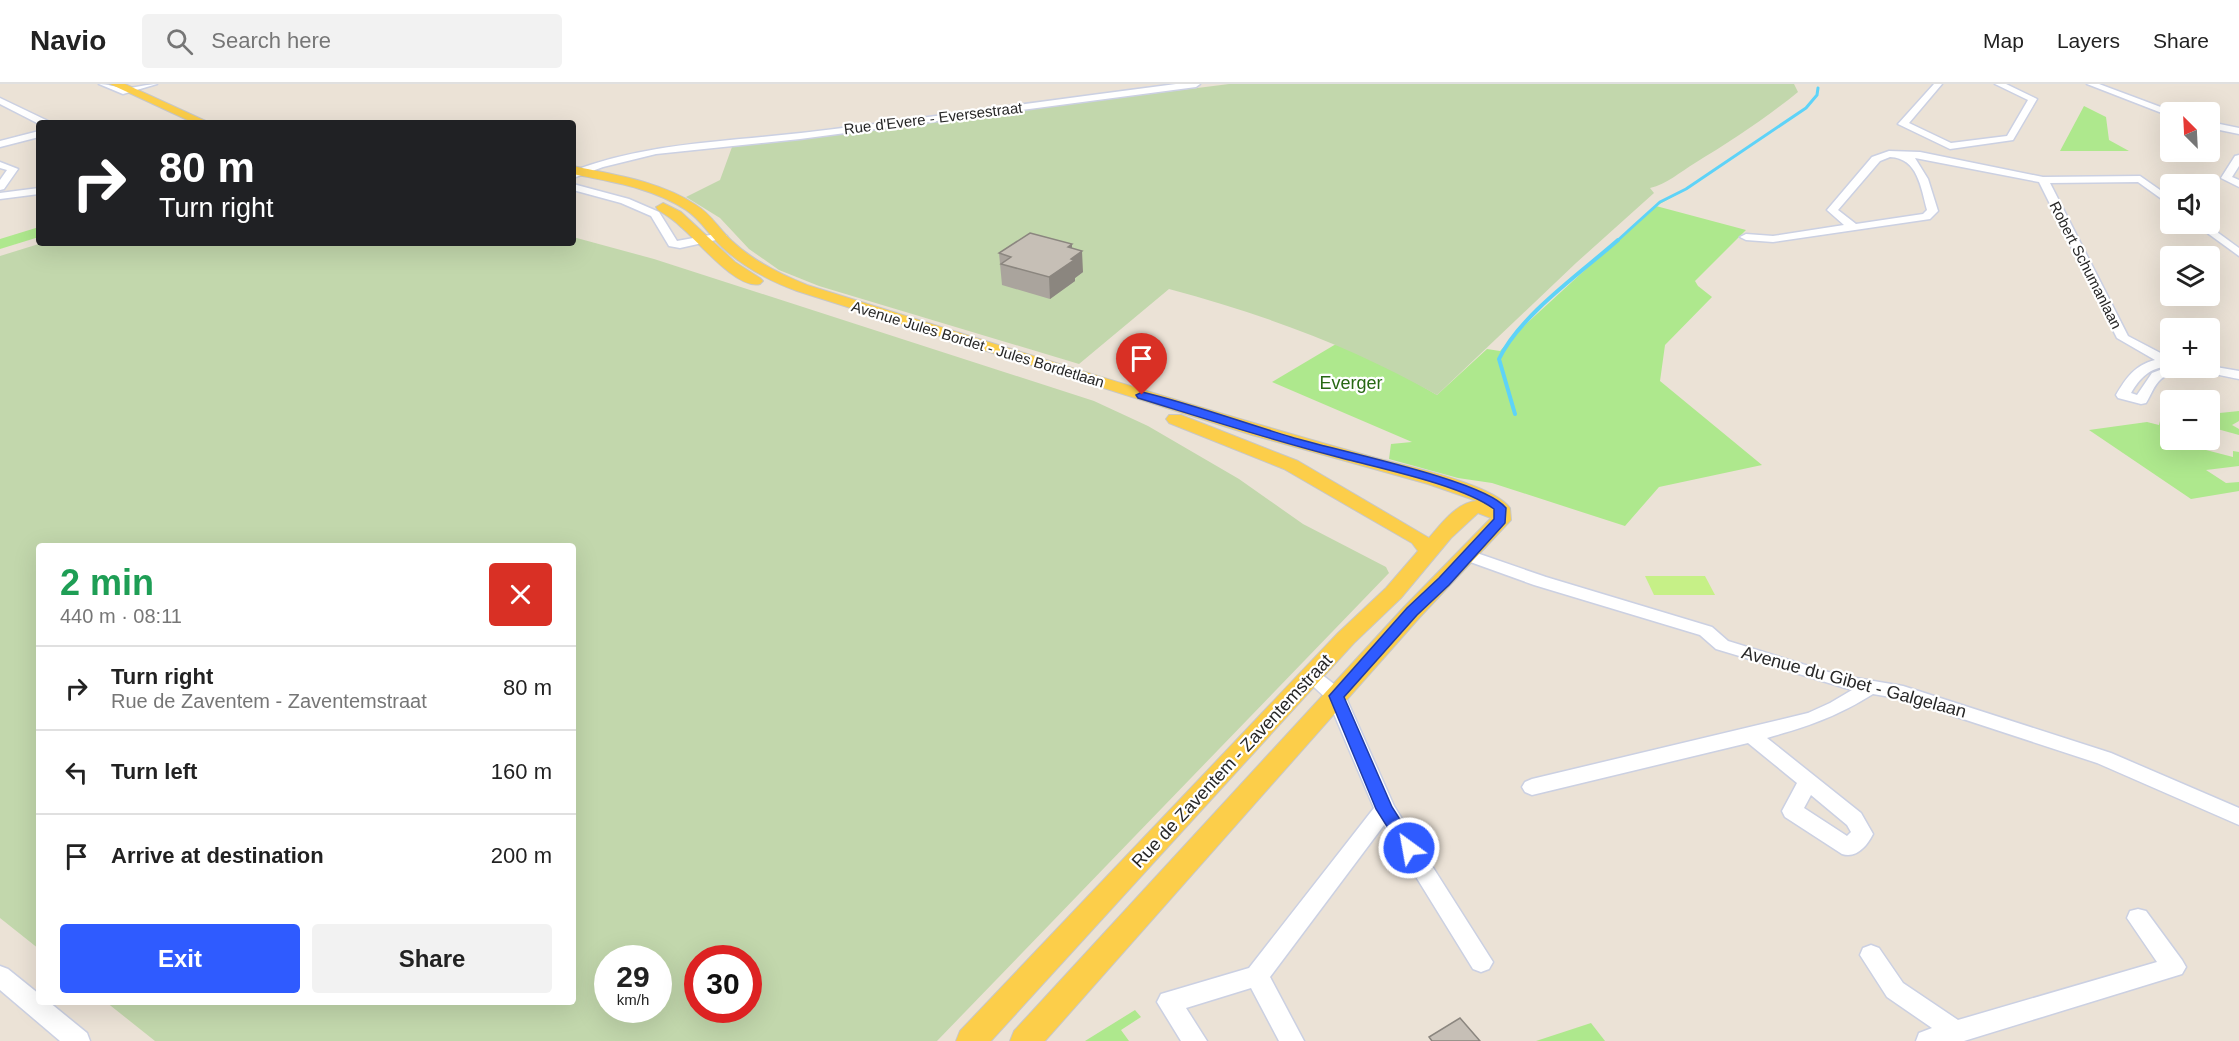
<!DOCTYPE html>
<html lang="en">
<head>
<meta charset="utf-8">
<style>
  :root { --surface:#fff; --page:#f2f2f2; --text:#222; --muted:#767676; --line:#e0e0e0; --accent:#2f5bff }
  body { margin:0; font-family:Arial,sans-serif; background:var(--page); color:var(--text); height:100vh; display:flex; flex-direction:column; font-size:22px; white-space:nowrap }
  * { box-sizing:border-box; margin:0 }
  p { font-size:20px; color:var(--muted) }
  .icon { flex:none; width:33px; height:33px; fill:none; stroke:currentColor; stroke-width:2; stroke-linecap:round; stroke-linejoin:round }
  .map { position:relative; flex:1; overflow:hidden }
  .sheet { position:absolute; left:36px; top:459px; width:540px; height:462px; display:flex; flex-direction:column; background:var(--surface); border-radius:6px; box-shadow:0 6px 24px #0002 }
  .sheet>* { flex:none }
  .banner { position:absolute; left:36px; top:36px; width:540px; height:126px; border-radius:6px; box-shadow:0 6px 24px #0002; background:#202124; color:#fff; overflow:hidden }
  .needle { width:39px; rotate:336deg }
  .fabs { position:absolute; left:2160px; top:18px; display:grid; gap:12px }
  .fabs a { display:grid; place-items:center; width:60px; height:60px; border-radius:6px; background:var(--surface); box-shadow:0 6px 24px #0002; font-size:30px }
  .speed { position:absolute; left:594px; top:861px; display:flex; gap:12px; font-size:30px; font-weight:700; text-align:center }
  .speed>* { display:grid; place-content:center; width:78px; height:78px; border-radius:50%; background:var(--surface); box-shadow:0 6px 24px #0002; line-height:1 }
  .speed small { font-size:15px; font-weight:400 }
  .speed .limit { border:9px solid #d22; background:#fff; color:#111 }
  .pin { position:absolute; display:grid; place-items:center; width:51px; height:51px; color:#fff; margin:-62px -26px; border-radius:50% 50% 50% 0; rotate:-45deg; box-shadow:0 0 6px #0007 }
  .pin .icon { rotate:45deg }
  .me { position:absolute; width:66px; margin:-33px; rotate:328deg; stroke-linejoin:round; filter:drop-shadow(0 0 4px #0008) }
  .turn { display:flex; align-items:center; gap:21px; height:126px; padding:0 24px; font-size:27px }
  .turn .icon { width:78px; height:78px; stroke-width:2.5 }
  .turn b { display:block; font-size:42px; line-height:51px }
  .round { display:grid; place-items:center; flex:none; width:63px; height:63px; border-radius:6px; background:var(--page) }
  .overview { display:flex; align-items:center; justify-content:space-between; height:102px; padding:0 24px }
  h1 { font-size:36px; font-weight:800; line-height:45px; color:#1e9e55 }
  .action { display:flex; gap:12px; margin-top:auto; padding:12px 24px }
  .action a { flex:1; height:69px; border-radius:6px; background:var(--accent); color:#fff; font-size:24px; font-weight:800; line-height:69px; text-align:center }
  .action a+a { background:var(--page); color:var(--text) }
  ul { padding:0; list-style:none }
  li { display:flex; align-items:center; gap:18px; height:84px; padding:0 24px; border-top:2px solid var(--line) }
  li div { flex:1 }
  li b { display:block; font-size:22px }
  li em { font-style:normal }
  header { display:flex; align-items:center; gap:36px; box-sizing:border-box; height:84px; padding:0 30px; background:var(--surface); border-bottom:2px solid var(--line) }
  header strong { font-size:28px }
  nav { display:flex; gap:33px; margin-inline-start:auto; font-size:21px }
  .search { width:420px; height:54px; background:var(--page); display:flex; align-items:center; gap:15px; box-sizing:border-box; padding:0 21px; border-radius:6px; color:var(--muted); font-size:22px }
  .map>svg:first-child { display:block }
</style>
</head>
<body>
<header>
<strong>Navio</strong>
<div class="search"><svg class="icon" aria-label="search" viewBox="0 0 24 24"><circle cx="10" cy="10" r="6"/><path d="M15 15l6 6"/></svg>Search here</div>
<nav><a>Map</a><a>Layers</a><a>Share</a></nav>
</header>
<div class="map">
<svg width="2239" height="957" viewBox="0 0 2239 957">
  <rect width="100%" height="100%" fill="#ebe2d6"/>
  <g fill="#aee88d">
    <path d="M1818 2V11L1806 24 1687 105 1656 122 1746 146 1695 197 1698 202 1712 213 1665 261 1660 297 1762 381 1659 403 1625 442 1492 399 1458 394 1389 375 1391 360 1412 358 1272 298 1336 260 1394 286 1437 311 1487 265 1500 267 1526 240 1657 120 1685 105 1805 24 1817 11Z"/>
    <path d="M2084 22 2106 33 2109 56 2129 67H2060Z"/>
    <path d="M39 143V153L0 165V155Z"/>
    <path d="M2239 327V337L2232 341 2239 345V351L2210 343V330Z"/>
    <path d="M2170 336V356L2210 355 2214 356V362L2206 361V366L2233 373V367L2239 368V382L2206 386 2226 399 2239 398V407L2191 415 2089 346 2147 338 2159 341 2160 337Z"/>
    <path d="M1135 926 1141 933 1121 946 1129 957H1085Z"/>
    <path d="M1591 939 1605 957H1536Z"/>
  </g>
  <g fill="#c2d7ac" fill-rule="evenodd">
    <path d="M1229 0H1794L1798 8C1766 34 1730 58 1695 79 1680 88 1667 100 1650 104L1654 109 1576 179 1437 311C1351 262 1265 231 1169 205L1079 280 819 202 779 186 749 165 720 134 686 113 720 96 732 63Z"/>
    <path d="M573 153 654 175 1094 317 1148 342 1239 395 1303 440 1386 483 1389 489 937 957H155L106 918H573V462H39V865L0 834V172L42 159H573ZM608 874H658V926H608ZM698 874H748V926H698Z"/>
  </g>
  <path fill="#c6f087" d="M1645 492H1705L1715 511H1654Z"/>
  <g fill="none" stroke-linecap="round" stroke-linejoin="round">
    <g stroke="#5ed3f8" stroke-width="3">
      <path d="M1629 146 1660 118 1686 105 1806 24 1817 11 1818 4"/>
      <path d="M1617 157 1628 147"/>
    </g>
    <path stroke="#5ed3f8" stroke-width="4" d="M1515 330 1499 275C1520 231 1582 188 1618 156"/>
    <g stroke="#cbd0e2" stroke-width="3">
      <g id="minor">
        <path d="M99 0C108 0 115 3 123 4 132 5 147 0 157 0L123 10Z"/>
        <path d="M1176 0H1200L1196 3 800 55 656 70 603 83 573 94V87C647 59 723 58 801 49 926 34 1051 16 1176 0Z"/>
        <path d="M1934 0H1942L1909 39 1951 59 2007 52 2028 16 1995 0H2006L2037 15 2013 56 1950 65 1898 40Z"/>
        <path d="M2087 0H2099L2174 28H2170V32L2167 31Z"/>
        <path d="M0 14 48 37 50 39 39 40 0 20Z"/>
        <path d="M2210 38 2239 44V50L2210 44Z"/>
        <path d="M39 47V53L0 63V57Z"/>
        <path d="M1889 67 1920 68 2043 93 2140 92 2170 113V121L2138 98 2050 99 2128 252 2170 274V284L2210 282 2239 287V295C2217 291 2180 279 2161 295 2154 301 2151 311 2146 319L2141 320 2118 314 2116 311C2126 294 2135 281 2155 276L2117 254 2039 98 1915 74 1928 95 1938 127 1930 135 1773 158 1746 156 1740 153 1746 150 1773 152 1844 141 1827 126 1872 73ZM1890 73C1918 74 1921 104 1927 126L1923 130 1856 140 1838 126 1880 77ZM2168 283 2152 289 2137 311 2131 309C2140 294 2150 283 2168 283Z"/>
        <path d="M2239 71V82L2232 93 2239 96V103L2221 94 2235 72Z"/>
        <path d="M0 78 18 85 4 105 0 106V96L7 86 0 84Z"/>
        <path d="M573 100 629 115 659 128 677 157 721 149 727 152 725 154 680 164 669 162 651 132 621 119 573 106Z"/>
        <path d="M39 104V110L0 115V109Z"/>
        <path d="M2195 140H2206L2239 164V172Z"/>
        <path d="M1468 466 1546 493 1712 543 1728 557 1838 591 1903 602 2111 669 2239 724V741L2097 679 1902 615 1873 610C1836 633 1809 642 1767 654L1861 729 1873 750C1867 762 1856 775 1842 770L1785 733 1782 727 1797 699 1748 659 1532 711 1525 708 1522 703 1525 698 1532 695 1808 629 1830 619 1852 606 1716 565 1700 551 1534 501 1462 475 1460 471 1462 467ZM1811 711 1847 741 1851 748 1847 752 1804 724Z"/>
        <path d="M1311 586 1317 587 1343 607 1394 722 1493 878 1489 885 1481 888 1473 885 1384 741 1270 893 1304 957H1279L1251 904 1186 924 1207 957H1181L1157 918 1161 910 1249 884 1374 724 1328 616 1302 592 1305 587Z"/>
        <path d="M2138 825 2146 827 2182 876 2186 883 2182 890 1964 957H1916L1919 949 1932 944 1887 913 1860 871 1863 864 1871 861 1879 864 1903 899 1958 936 2157 878 2127 834 2130 827Z"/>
        <path d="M0 882 8 885 39 910V918H49L87 949 90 957H60L0 906Z"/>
      </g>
    </g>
    <g stroke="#c7c7c7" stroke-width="2">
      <g id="major">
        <path d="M110 0H125L210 39H194Z"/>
        <path d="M573 82C615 91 660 97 696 121 711 130 719 145 732 157 753 177 780 190 807 201 996 260 1185 321 1376 374 1406 382 1493 400 1510 424L1511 436 1420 533 1045 957H1010L1014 947 1404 523 1491 434 1478 429 1451 454 1401 514 1354 559 991 957H956L960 947 1338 549 1386 504 1418 467 1412 459 1284 385 1169 339 1166 335 1169 331H1181L1298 377 1429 454C1441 440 1457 418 1477 417L1428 400 1252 351 797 207C770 197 743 183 722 163 709 151 701 136 686 126 653 104 612 98 573 90Z"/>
        <path d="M663 119 681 128 735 178 760 194 763 197 760 200C737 206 698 157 681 143 674 136 666 131 658 126L656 123Z"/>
      </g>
    </g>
    <use href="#minor" fill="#fff" fill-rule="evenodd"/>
    <use href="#major" fill="#fcce4a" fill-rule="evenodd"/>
  </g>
  <path fill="#aaa49d" d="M999 169 1083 188 1075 194V197L1050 215 1002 201Z"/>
  <path fill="#8b867f" d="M1072 160V174L1082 167 1083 188 1075 194V197L1050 215 1049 193 1068 163Z"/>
  <g fill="#c6bfb6" stroke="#8b867f" stroke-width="1.5">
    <path d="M1030 149 1072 160 1068 163 1082 167 1071 175 1074 176 1049 193 1001 180 1011 173 999 169Z"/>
    <path d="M1460 934 1480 957H1432L1429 953Z"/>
  </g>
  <path fill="#2f5bff" stroke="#1f3ba6" stroke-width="1.5" d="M1142 308C1192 320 1241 338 1291 353 1333 366 1484 396 1506 424L1505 439 1449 501 1417 531 1344 613 1392 723 1418 764 1415 768 1409 771 1403 768 1376 725 1329 612 1407 524 1439 494 1494 435V425C1460 400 1377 384 1334 372 1268 355 1203 334 1138 314L1136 311Z"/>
  <g text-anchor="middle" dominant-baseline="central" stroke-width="4.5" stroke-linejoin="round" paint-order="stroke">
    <g font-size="15" fill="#272727" stroke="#fff">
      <text transform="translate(933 34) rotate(-7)">Rue d'Evere - Eversestraat</text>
      <text transform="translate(2086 181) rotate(63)">Robert Schumanlaan</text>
      <text transform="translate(978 260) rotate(17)">Avenue Jules Bordet - Jules Bordetlaan</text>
    </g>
    <g font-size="18" fill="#276813" stroke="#fff">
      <text x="1351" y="299">Everger</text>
    </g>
    <g font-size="18" fill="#272727" stroke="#fff">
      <text transform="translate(1854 598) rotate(15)">Avenue du Gibet - Galgelaan</text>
      <text transform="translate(1232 677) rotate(-47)">Rue de Zaventem - Zaventemstraat</text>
    </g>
  </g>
</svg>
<div class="fabs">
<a><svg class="needle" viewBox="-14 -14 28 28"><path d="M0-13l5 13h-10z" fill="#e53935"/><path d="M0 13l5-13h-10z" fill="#767676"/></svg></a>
<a><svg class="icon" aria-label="sound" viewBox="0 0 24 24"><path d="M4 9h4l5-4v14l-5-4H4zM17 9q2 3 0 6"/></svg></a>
<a><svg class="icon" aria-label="layers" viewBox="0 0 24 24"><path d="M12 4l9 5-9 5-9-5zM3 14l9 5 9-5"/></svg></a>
<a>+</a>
<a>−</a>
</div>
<div class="speed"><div>29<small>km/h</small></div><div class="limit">30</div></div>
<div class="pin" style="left:1142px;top:311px;background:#d93025"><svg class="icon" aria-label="arrive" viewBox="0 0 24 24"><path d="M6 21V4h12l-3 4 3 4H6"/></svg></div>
<svg class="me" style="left:1409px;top:764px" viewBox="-20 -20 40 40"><circle r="17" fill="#2f5bff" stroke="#fff" stroke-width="3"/><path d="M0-11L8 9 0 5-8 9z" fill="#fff"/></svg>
<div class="banner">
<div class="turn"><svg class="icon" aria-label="right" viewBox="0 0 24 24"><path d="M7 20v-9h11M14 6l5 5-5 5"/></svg><div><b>80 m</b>Turn right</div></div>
</div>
<section class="sheet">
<div class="overview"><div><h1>2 min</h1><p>440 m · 08:11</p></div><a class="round" style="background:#d93025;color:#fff"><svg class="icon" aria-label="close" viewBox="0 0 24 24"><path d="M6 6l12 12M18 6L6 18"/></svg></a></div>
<ul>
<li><svg class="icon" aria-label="right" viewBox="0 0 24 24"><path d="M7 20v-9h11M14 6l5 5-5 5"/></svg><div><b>Turn right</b><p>Rue de Zaventem - Zaventemstraat</p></div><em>80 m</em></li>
<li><svg class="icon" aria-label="left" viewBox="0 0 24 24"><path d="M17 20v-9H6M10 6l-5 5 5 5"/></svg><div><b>Turn left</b></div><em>160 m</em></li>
<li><svg class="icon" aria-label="arrive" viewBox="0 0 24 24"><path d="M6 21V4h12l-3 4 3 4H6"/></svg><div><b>Arrive at destination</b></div><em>200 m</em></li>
</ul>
<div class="action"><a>Exit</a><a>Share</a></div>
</section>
</div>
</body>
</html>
